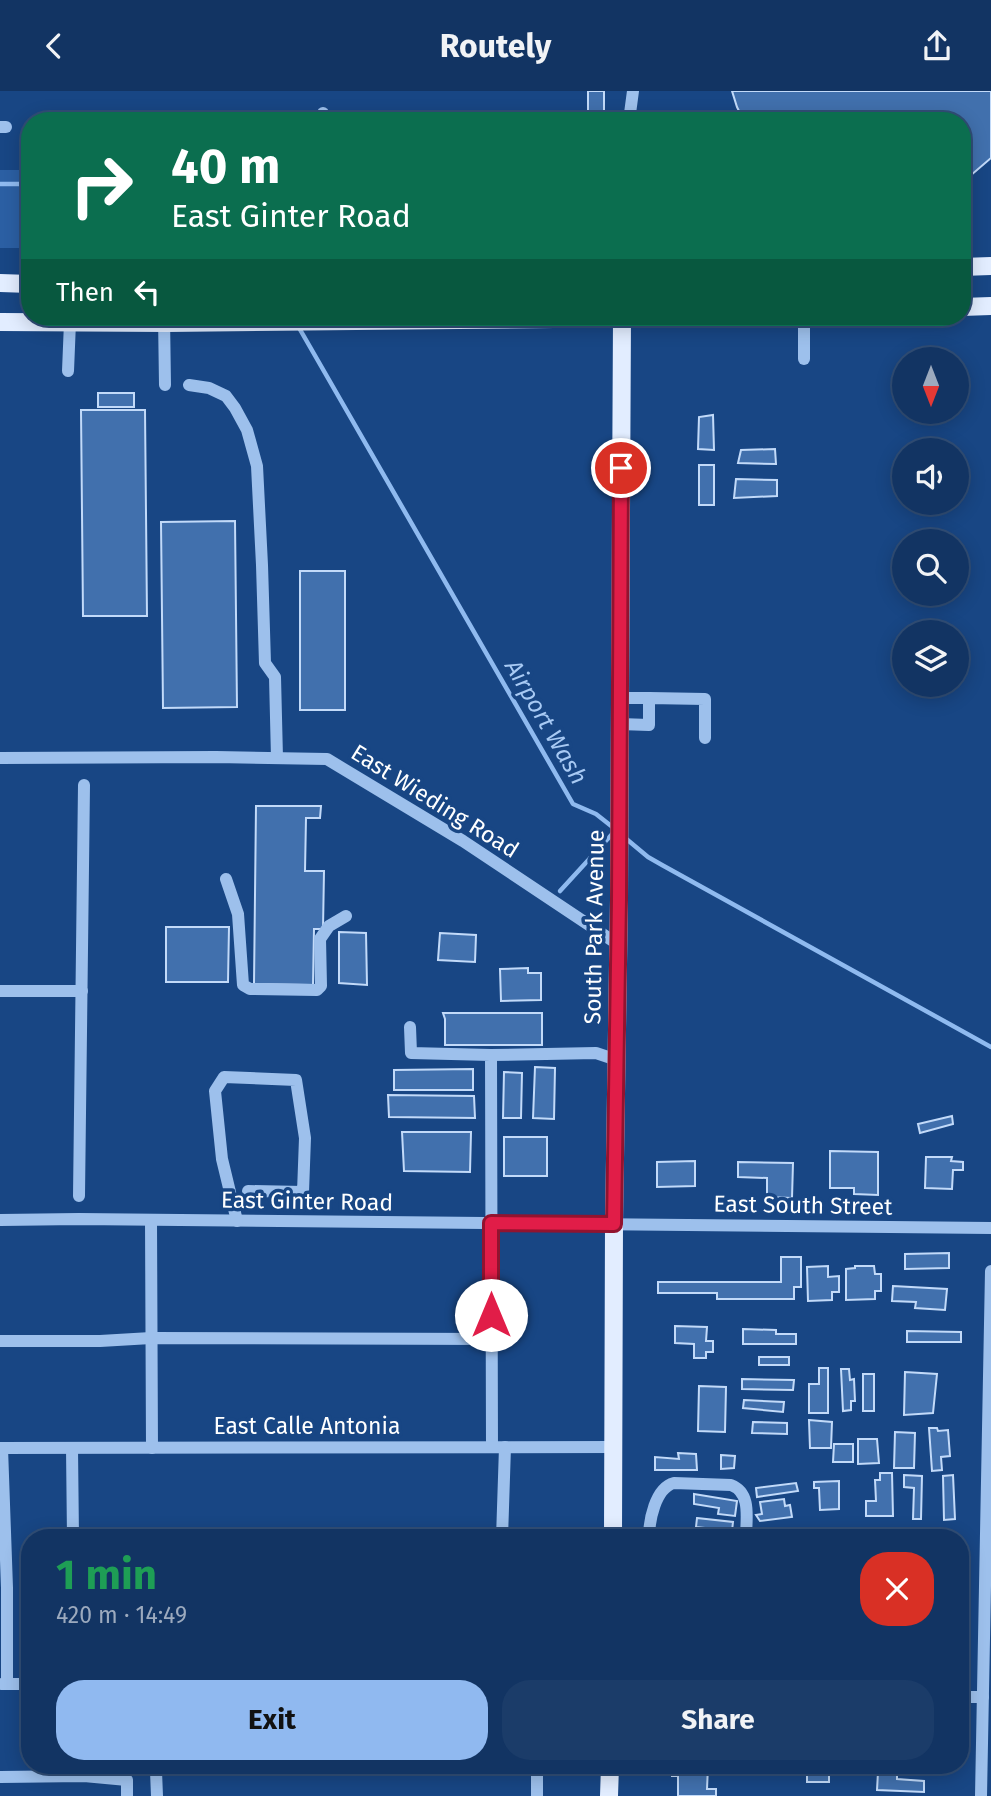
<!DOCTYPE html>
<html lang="en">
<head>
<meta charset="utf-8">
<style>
  :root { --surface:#123463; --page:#1b3c69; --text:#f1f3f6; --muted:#9caabe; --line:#314f78; --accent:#90b9f0 }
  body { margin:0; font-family:"Fira Sans",sans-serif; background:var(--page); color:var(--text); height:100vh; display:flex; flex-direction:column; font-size:26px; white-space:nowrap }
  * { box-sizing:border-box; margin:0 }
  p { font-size:23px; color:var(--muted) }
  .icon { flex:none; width:38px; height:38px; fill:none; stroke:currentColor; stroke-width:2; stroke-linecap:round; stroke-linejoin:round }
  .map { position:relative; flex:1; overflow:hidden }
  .side { position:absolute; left:21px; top:1438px; width:948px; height:245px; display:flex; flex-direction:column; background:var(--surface); border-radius:28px; box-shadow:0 4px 18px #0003,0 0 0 2px var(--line) }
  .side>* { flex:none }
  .hud { position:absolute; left:21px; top:21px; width:950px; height:214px; border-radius:28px; box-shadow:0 4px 18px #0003,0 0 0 2px var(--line); background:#0b6e4f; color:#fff; overflow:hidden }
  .needle { width:46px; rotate:180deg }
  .buttons { position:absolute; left:892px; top:256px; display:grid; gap:14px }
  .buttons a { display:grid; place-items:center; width:77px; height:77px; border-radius:50%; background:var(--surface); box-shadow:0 4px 18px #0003,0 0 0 2px var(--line); font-size:35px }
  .pin { position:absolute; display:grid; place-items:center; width:60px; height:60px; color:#fff; margin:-30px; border:4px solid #fff; border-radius:50%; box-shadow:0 2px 7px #0007 }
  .me { position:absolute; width:77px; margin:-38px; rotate:0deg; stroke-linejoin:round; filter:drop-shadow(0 0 5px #0008) }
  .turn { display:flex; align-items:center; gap:24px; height:147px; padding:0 35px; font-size:32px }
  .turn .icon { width:91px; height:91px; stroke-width:2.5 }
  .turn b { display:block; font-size:49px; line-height:60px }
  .then { display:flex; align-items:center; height:66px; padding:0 35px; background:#0003; gap:14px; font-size:26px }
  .round { display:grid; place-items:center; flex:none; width:74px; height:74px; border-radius:28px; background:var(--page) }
  .head { display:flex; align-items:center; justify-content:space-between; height:119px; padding:0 35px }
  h1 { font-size:42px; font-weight:700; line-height:52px; color:#1e9e55 }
  .primary-button { display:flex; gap:14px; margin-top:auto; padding:14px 35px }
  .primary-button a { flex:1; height:80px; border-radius:28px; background:var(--accent); color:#111; font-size:28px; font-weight:700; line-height:80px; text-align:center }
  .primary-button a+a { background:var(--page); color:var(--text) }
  header { display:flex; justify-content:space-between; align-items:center; height:91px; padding:0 35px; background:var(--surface); font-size:32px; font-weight:700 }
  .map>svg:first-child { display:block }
</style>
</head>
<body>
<header><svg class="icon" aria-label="back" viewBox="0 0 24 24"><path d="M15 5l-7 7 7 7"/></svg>Routely<svg class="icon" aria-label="share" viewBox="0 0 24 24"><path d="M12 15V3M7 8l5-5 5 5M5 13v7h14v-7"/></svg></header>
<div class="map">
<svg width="991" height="1705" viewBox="0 0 991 1705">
  <rect width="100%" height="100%" fill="#184684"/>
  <rect fill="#2b5fa3" x="0" y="79" width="30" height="78"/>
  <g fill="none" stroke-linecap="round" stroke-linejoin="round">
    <g stroke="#8fbaef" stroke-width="4.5">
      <path d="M0 93H30"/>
      <path d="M298 235 573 713 596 723 615 738"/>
      <path d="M624 746 648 766 662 774 991 956"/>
      <path d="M560 800 614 741"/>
    </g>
  </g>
  <g fill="#4170ad" stroke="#c2daf9" stroke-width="2">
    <path d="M588 0H604V23L588 24Z"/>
    <path d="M732 0H991V67L970 85 962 90V30H744L737 16Z"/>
    <rect x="98" y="302" width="36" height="14"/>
    <path d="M81 319H145L147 525H83Z"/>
    <path d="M713 324 714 359 698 358 699 326Z"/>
    <path d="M775 358 776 373 738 372 741 359Z"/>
    <rect x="699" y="374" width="15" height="40"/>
    <path d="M736 388 777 389V405L734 407Z"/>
    <path d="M235 430 237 616 163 617 161 431Z"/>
    <rect x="300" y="480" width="45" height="139"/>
    <path d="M256 715H321L320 727H306L305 780H324L323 838H314L313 894 254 893Z"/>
    <path d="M166 836H229L228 891H166Z"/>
    <path d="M339 841 366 842 367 894 339 892Z"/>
    <path d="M440 842 476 844 475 871 438 869Z"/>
    <path d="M528 877V882H541V909L501 910 500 878Z"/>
    <path d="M443 922H542V954H445V928Z"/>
    <path d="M535 976 555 977 554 1028 533 1027Z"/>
    <path d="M473 978V999H394V979Z"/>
    <path d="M504 981 522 982 521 1027H503Z"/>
    <path d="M388 1004 474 1005 475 1027 389 1026Z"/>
    <path d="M952 1025 953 1033 920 1042 918 1033Z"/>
    <path d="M402 1041H471L470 1081 404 1080Z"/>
    <rect x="504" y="1046" width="43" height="39"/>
    <path d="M830 1060 878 1061V1104L854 1103V1097H830Z"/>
    <path d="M926 1066H952L951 1070 963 1071V1079H953L952 1098 925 1097Z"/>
    <path d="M695 1070V1095L657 1096V1071Z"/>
    <path d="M738 1071 793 1072 792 1107 767 1106V1087L738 1086Z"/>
    <path d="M949 1162V1177L905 1178V1163Z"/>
    <path d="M781 1166H801V1196H794V1208H717V1202H658V1191H781Z"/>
    <path d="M828 1175V1186L839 1185V1201H832V1209L808 1210 807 1176Z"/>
    <path d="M855 1175H874L875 1183H881V1200H875V1208L846 1209V1178L855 1177Z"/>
    <path d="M893 1195 947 1198 945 1219 915 1217 916 1211 892 1210Z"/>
    <path d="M675 1235 707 1236 706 1250H713V1261H706V1267H694V1253L675 1252Z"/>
    <path d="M743 1238 776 1239V1243H796V1253H743Z"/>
    <path d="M907 1240 961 1241V1251H907Z"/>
    <rect x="759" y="1266" width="30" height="8"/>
    <path d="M819 1277H828V1322H809V1293H819Z"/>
    <path d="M841 1278H849L850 1289 854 1288 855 1310H851V1319L843 1320Z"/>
    <path d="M905 1281 937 1283 933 1322 904 1324Z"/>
    <rect x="863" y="1283" width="11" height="37"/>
    <path d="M742 1288 794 1289 793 1299 742 1298Z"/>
    <path d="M699 1295 726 1296 725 1341 698 1340Z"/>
    <path d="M744 1309 784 1311 783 1321 743 1317Z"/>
    <path d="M809 1329 832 1331 831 1357H810Z"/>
    <path d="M753 1331 787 1332V1343L752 1342Z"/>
    <path d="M929 1337H937L938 1340 948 1339 950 1365 941 1366 942 1379 932 1380Z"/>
    <path d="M895 1341 915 1342 914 1377H894Z"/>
    <path d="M858 1348H877L879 1372 858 1373Z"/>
    <path d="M834 1353H853V1371H833Z"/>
    <path d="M678 1362 696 1363 697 1379H655V1366L679 1368Z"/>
    <path d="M721 1364 735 1365 734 1377 721 1378Z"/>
    <path d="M880 1382H892L893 1425H866V1410H876L875 1389H880Z"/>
    <path d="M904 1384 922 1385 921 1428H913L914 1397 904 1396Z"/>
    <path d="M953 1384 955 1428 944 1429 943 1385Z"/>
    <path d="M839 1390V1418L820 1419 819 1397H814V1391Z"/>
    <path d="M796 1392 798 1400 757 1406 756 1397Z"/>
    <path d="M694 1403 737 1410 735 1425 718 1423 719 1417 694 1413Z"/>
    <path d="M784 1408 785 1415 790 1414 792 1426 760 1430 756 1424 762 1423 760 1411Z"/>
    <path d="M697 1427 733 1431 732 1440 696 1436Z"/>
    <path d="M795 1439 796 1447H760V1445Z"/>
    <path d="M672 1675H708L707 1698H716V1705H678V1685H672Z"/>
    <rect x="807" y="1675" width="22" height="16"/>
    <path d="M878 1681 897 1682V1688L924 1690V1701L877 1699Z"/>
  </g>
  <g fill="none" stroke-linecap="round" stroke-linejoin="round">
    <g stroke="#9dc0ec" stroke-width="12">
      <path d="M323 22V30"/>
      <path d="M629 30 633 0"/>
      <path d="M0 36H6"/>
      <path d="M164 226 165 294"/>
      <path d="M804 226V268"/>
      <path d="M68 280 70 231"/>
      <path d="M189 294 209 297 226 305 235 317 247 339 257 375 262 474 265 572 275 586 277 667"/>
      <path d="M620 607H649"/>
      <path d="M620 633 649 634V607L705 608V647"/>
      <path d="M0 667 216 666 327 668 463 750 619 854"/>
      <path d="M226 788 238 823 243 894 250 898 317 899 321 895 320 848 329 835 346 825"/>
      <path d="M0 900H82"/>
      <path d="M410 936 411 962 491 964 492 1356"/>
      <path d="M491 964 596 962 617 969"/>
      <path d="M79 1105 84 694"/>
      <path d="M0 1129 79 1128 991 1137"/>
      <path d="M151 1129 152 1357"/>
      <path d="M237 1130 222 1068 215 1000 224 986 296 989 305 1047 303 1101 248 1100"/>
      <path d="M0 1250H100L151 1247 491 1248"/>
      <path d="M0 1357 615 1356"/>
      <path d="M2 1357 7 1497V1593"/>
      <path d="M72 1357 73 1447"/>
      <path d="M502 1447 505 1356"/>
      <path d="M649 1447C649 1430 655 1397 674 1392L731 1394C752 1402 746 1428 746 1447"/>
      <path d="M2 1593H30"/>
      <path d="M961 1606H983"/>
      <path d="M537 1675V1705"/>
      <path d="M0 1686 84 1685 127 1689V1705"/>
      <path d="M157 1705 156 1680 162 1675"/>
      <path d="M981 1705 991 1180"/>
    </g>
    <g stroke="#e2edff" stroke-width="18">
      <path d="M962 176 991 175"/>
      <path d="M0 192 30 193"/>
      <path d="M962 216 991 215"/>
      <path d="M0 231 167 232 739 226"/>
      <path d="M613 1447 614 1133 619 809 622 226"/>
      <path d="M609 1705 610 1675"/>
    </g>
  </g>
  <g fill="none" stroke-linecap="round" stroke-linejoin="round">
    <g stroke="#92132f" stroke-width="18">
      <path id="route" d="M491 1224V1132L614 1133 619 809 621 377"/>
    </g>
    <use href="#route" stroke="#e11d48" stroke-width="12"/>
  </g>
  <g text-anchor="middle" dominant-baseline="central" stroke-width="7" stroke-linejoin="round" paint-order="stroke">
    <g font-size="23" fill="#fff" stroke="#184684">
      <text transform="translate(435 710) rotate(32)">East Wieding Road</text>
      <text transform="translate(594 836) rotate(-89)">South Park Avenue</text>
      <text transform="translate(307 1110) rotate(1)">East Ginter Road</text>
      <text transform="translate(803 1114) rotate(1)">East South Street</text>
      <text x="307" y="1335">East Calle Antonia</text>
    </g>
    <g font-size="24" font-style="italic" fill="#a8caf4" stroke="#184684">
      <text transform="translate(546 631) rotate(60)">Airport Wash</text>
    </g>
  </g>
</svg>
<div class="buttons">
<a><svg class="needle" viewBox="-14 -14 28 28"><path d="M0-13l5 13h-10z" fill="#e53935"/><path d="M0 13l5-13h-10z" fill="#9caabe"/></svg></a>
<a><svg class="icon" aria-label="sound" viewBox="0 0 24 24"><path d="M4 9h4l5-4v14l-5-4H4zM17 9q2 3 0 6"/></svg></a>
<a><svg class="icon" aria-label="search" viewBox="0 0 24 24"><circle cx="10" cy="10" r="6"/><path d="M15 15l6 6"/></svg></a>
<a><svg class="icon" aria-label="layers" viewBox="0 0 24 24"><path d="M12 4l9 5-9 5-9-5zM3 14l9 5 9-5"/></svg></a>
</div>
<div class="pin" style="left:621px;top:377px;background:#d93025"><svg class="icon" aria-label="arrive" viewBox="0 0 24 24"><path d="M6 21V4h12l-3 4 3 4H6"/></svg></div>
<svg class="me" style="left:491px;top:1224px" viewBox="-20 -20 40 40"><circle r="19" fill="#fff"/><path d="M0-13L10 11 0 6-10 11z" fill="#e11d48"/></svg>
<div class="hud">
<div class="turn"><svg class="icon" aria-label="right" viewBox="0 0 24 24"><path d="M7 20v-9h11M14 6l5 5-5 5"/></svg><div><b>40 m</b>East Ginter Road</div></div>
<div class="then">Then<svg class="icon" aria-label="left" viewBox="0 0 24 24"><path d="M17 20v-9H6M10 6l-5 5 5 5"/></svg></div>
</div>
<section class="side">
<div class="head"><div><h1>1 min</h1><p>420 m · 14:49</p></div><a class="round" style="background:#d93025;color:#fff"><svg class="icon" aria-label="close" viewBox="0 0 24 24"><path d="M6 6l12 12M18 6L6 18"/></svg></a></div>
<div class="primary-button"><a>Exit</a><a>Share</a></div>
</section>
</div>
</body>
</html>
